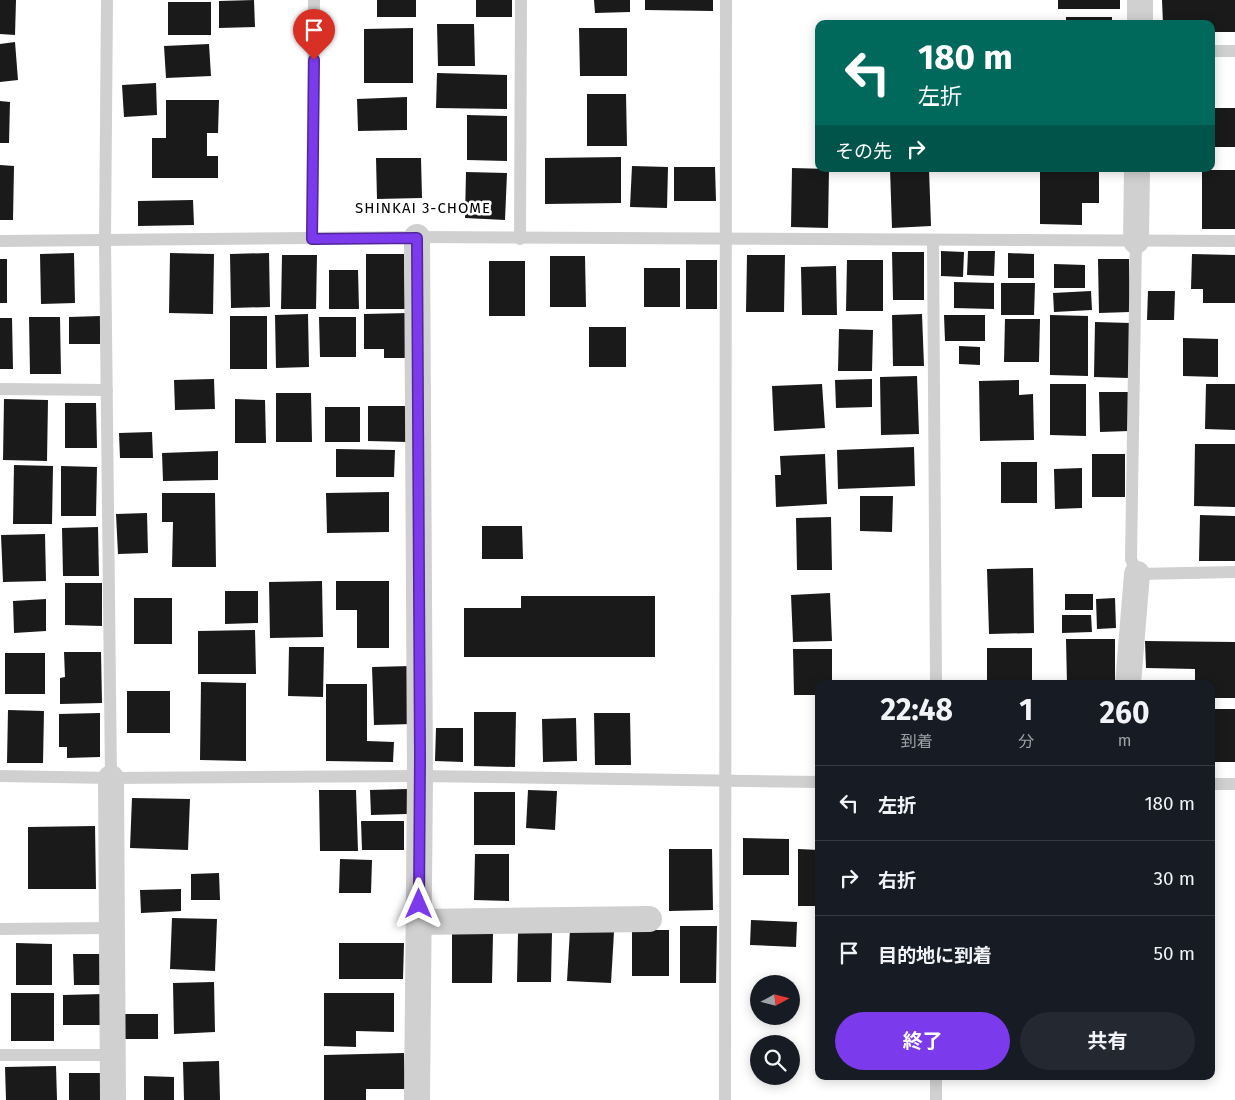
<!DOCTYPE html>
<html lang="ja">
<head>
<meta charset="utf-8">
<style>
  :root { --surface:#171b24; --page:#242831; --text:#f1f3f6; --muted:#9ea1a6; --line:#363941; --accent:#7c3aed }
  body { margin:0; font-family:"Fira Sans","Noto Sans JP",sans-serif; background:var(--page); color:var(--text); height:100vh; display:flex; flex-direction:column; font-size:19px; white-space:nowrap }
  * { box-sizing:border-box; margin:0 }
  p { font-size:16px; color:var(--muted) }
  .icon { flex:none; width:28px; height:28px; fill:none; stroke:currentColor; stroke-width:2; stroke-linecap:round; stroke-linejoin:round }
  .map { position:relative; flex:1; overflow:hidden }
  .details { position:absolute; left:815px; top:680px; width:400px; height:400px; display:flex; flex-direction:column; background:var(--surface); border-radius:10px; box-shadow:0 2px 12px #0003 }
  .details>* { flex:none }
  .guide { position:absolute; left:815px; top:20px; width:400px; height:152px; border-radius:10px; box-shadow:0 2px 12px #0003; background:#00695c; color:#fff; overflow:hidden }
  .needle { width:32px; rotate:83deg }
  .fabs { position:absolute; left:750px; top:975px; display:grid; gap:10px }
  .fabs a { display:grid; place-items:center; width:50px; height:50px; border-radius:50%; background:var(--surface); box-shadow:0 2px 12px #0003; font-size:25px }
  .pin { position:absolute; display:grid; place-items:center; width:42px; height:42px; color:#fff; margin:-51px -21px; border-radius:50% 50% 50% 0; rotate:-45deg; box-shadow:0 0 5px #0007 }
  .pin .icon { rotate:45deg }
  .me { position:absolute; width:55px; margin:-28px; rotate:0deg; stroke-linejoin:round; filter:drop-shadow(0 0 4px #0008) }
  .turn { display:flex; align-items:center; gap:18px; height:105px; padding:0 20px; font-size:22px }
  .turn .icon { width:65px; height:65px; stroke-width:2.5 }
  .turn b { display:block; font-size:35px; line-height:42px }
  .then { display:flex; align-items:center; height:48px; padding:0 20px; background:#0003; gap:10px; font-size:19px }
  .eta { display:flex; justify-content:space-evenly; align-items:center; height:85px; text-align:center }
  .eta b { font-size:30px; font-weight:700; line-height:35px }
  .action { display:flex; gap:10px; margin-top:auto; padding:10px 20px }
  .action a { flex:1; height:58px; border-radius:30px; background:var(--accent); color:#fff; font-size:20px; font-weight:700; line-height:58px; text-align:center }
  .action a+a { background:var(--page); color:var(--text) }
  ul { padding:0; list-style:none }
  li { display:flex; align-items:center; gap:15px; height:75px; padding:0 20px; border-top:1px solid var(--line) }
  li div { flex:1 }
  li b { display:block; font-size:19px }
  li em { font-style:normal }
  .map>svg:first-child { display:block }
</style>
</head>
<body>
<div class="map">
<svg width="1235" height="1100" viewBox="0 0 1235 1100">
  <rect width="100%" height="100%" fill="#fff"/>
  <g fill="#1a1a1a">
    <path d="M0 0H16L15 35 0 34Z"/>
    <path d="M254 0 255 27 219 28V1Z"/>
    <rect x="377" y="0" width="39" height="17"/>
    <rect x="476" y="0" width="36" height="17"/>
    <path d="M594 0H630V12L595 13Z"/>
    <path d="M645 0H713V11L645 10Z"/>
    <rect x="1058" y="0" width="62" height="9"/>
    <path d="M1162 0H1235V32H1211V24H1163Z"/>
    <rect x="168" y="2" width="43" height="33"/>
    <rect x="1066" y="17" width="46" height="7"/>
    <path d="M437 24H474L475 66H438Z"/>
    <path d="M413 28V83H364V29Z"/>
    <path d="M579 28H627V76H580Z"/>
    <path d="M15 42 18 80 0 82V44Z"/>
    <path d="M209 44 211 76 166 78 164 46Z"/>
    <path d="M437 73 507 75V109L436 108Z"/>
    <path d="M156 83 157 115 124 117 122 85Z"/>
    <path d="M587 94H626L627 146H587Z"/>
    <path d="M407 97V130L358 131 357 99Z"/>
    <path d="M166 100H219L218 133H207V156H218V178H152V138H166Z"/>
    <path d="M0 101 10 102 9 143H0Z"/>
    <rect x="1211" y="108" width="24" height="39"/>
    <path d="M467 115 507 116V161L467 160Z"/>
    <path d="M621 157V203L545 204V158Z"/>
    <path d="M376 158H421L422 198 377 199Z"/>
    <path d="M0 165 14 166 13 220H0Z"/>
    <path d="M632 166 668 167 667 208 630 207Z"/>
    <path d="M674 167H715L716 201H674Z"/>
    <path d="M792 168 829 169 828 228 791 227Z"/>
    <path d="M890 169H929L931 226 892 228Z"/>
    <path d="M1040 169H1099V203H1082V225L1040 224Z"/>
    <rect x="1202" y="170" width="33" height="59"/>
    <path d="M466 172 507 173 505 220 465 218Z"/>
    <path d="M193 200 194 225 138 226V201Z"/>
    <path d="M941 251 964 252 963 277 941 276Z"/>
    <path d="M968 251H995L994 276 967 275Z"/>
    <path d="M892 252H924V300H893Z"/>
    <path d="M74 253 75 303 41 304 40 254Z"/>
    <path d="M170 253 214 254 213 314 169 313Z"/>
    <path d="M269 253 270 307 231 308 230 254Z"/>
    <path d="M1008 253 1034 254V278H1008Z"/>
    <path d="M366 254H404L405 309H366Z"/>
    <path d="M1192 254 1235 255V303H1203V289H1191Z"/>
    <path d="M282 255H317L316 309H281Z"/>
    <path d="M747 255H785L784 312H746Z"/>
    <path d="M550 256H585L586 307H550Z"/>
    <rect x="0" y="259" width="7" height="44"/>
    <path d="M1098 259H1129L1130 312 1099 313Z"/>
    <rect x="686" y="260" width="31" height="49"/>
    <path d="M847 260H883V311H846Z"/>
    <rect x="489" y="261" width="36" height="55"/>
    <path d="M1054 264 1085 265V288H1054Z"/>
    <path d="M836 266 837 315H802L801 267Z"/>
    <rect x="644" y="268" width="36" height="39"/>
    <path d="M329 270H358L359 309H329Z"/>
    <path d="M954 282 994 283V309L954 308Z"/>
    <path d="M1001 283H1035L1034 315H1001Z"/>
    <path d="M1091 291 1092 310 1054 312 1053 293Z"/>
    <path d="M1148 291H1175L1174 320H1147Z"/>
    <path d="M409 313V358H384V349H364V314Z"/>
    <path d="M308 314 309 367 276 368 275 315Z"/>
    <path d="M922 314 924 366H893L892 315Z"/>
    <path d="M944 315H985V341H945Z"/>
    <path d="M1050 315 1088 316V376L1050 375Z"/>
    <path d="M100 316V344H69V317Z"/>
    <rect x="230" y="316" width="37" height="53"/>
    <path d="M29 317H60L61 374H30Z"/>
    <path d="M319 317H356V357H320Z"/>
    <path d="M0 318H12L13 369H0Z"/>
    <path d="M1005 319H1040L1039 362H1004Z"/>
    <path d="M1095 322 1130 323 1129 378 1094 377Z"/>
    <rect x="589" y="327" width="37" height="40"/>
    <path d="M839 329 873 330 872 371H838Z"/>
    <path d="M1183 338 1218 339V377L1183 376Z"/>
    <path d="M959 346 980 347V365L959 364Z"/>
    <path d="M917 376 919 434 881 435 880 377Z"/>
    <path d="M214 379 215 409 175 410 174 380Z"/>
    <path d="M872 379V407L836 408 835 380Z"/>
    <path d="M1019 380V395L1033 394 1034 440 980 441 979 381Z"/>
    <path d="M822 384 825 428 774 431 772 386Z"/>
    <path d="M1050 384H1086V436L1050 435Z"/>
    <path d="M1206 384H1235V430L1205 429Z"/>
    <path d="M1099 392H1128L1129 431 1100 432Z"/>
    <path d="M276 393H311L312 442H276Z"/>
    <path d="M4 399 48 400 47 461 3 460Z"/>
    <path d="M235 399 265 400 266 443H235Z"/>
    <path d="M65 403H96L97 448H65Z"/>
    <path d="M368 406H408V442L368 441Z"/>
    <rect x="325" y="407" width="35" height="35"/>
    <path d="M152 432 153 458H120L119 433Z"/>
    <path d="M1195 444H1235V507L1194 506Z"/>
    <path d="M914 447 915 486 838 489 837 450Z"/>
    <path d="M336 449 395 450 394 477H336Z"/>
    <path d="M218 451V480L163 481 162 453Z"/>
    <path d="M825 454 827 504 776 507 775 475H781L780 456Z"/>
    <rect x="1092" y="454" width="33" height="43"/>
    <rect x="1001" y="462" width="36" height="41"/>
    <path d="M14 465 53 466 52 524H13Z"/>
    <path d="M61 466 97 467 96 516H61Z"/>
    <path d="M1082 468V508L1055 509 1054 469Z"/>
    <path d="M389 492V532L327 533 326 493Z"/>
    <path d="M162 493H215L216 567H172L173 522H162Z"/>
    <path d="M860 496H893L892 532 860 531Z"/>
    <path d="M147 513 148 553 118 554 116 514Z"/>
    <path d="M1200 515 1235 516V561H1199Z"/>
    <path d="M831 517 832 570H797L796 518Z"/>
    <path d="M482 526H522L523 559H482Z"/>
    <path d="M98 527 99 576H63L62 528Z"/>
    <path d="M45 534 46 581 3 582 1 535Z"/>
    <path d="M1033 568 1034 633 989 634 987 569Z"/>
    <path d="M322 581 323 637 270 638 269 582Z"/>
    <path d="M336 581H389V648H357V610H336Z"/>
    <path d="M65 583H102V626L65 625Z"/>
    <path d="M225 591H258V623L225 624Z"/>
    <path d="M830 593 832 641 793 642 791 595Z"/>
    <rect x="1065" y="594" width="28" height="16"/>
    <path d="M521 596H655V657H464V608H521Z"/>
    <rect x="134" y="598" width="38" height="46"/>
    <path d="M1115 598 1116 628 1097 629 1096 599Z"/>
    <path d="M46 599V631L14 633 13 601Z"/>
    <path d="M1062 615H1091L1092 632 1062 633Z"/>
    <path d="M255 630 256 674H198V631Z"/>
    <path d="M1066 639H1115V684H1067Z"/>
    <path d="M1145 641 1235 642V698H1211V684H1195V669L1146 668Z"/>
    <path d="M289 647H324L323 697 288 696Z"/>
    <rect x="987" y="648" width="45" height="36"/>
    <path d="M793 649H832V684H819V695H794Z"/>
    <path d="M64 652H101L102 703 60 704V678L65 677Z"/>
    <rect x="5" y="653" width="40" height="41"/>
    <path d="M411 666 413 724 374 725 372 667Z"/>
    <path d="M201 682 246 683V761L200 760Z"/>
    <path d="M326 684H367V741L394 742 393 762 326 761Z"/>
    <rect x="127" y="691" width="43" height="42"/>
    <rect x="1211" y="709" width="24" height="53"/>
    <path d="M8 710 44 711 43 763H7Z"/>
    <path d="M474 712H516L515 767 474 766Z"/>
    <path d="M100 713V757L67 758V747H59V714Z"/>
    <path d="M594 713H630L631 765H595Z"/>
    <path d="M576 718 577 761 543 762 542 719Z"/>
    <path d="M436 728H463V762L435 761Z"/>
    <path d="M407 789V814L371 815 370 790Z"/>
    <path d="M319 790H356L358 851H320Z"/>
    <path d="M528 790 557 791 555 830 526 828Z"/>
    <rect x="474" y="792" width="41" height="53"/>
    <path d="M132 798 190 799 188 850 130 848Z"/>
    <path d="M361 821H404V850H362Z"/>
    <path d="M95 826 96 889H28V827Z"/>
    <path d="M743 838 789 839V875H743Z"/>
    <path d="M669 849H712L713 910 669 911Z"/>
    <path d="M798 849 819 850V906H798Z"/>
    <path d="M475 854H509V901L474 900Z"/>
    <path d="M340 859 372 860 371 893H339Z"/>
    <path d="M219 873 220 900H191V874Z"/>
    <path d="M181 889V911L141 913 140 890Z"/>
    <path d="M172 918 217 919 215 971 170 969Z"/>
    <path d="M751 920 797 922 796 947 750 945Z"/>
    <path d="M680 926H717L716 983H680Z"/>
    <path d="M570 930 614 932 611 983 567 981Z"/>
    <rect x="632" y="930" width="37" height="46"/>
    <path d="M518 933H552L551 982H517Z"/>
    <path d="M452 934H493L492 983H452Z"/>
    <path d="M16 943 52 944V985H16Z"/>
    <path d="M339 943H404L403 979H339Z"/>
    <path d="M73 954H101L102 985H74Z"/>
    <path d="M214 982 215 1032 174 1034 173 983Z"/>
    <rect x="11" y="993" width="43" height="48"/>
    <path d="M324 993H394V1032L356 1031V1047L324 1046Z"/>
    <path d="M104 994V1025H63V995Z"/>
    <rect x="124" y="1014" width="34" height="25"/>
    <path d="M404 1053 405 1089H366V1100H324V1055Z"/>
    <path d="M219 1061 220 1100H184L183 1062Z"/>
    <path d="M56 1066 57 1100H6L5 1067Z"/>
    <rect x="69" y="1073" width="33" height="27"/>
    <path d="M144 1076 174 1077V1100H144Z"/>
  </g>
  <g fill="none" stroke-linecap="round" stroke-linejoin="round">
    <g stroke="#d0d0d0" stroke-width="12">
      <path d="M107 0 105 240 111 778"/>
      <path d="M1211 51H1235"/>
      <path d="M312 239 314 0"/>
      <path d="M520 239 521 0"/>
      <path d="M933 240 936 684"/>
      <path d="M0 241 417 237 1235 241"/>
      <path d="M1136 241 1131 559 1137 574 1235 572"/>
      <path d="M0 389 107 390"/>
      <path d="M0 776 111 778 420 776 819 782"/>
      <path d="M1211 784H1235"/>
      <path d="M0 929 111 928"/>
      <path d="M0 1055H113"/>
      <path d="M725 1100 726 0"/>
      <path d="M936 1100V1076"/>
    </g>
    <g stroke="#d0d0d0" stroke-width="26">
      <path d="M1140 24V0"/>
      <path d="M417 237 420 776 417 1100"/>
      <path d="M1136 241 1137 169"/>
      <path d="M1128 684 1137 574"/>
      <path d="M111 778 113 1100"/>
      <path d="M419 922 649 919"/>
    </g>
  </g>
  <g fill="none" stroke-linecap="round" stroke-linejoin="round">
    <g stroke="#51269a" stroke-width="12">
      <path id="route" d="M314 60 312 239 417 238 420 756 419 904"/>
    </g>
    <use href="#route" stroke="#7c3aed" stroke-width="9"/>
  </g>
  <g text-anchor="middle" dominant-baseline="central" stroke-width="5" stroke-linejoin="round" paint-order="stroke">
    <g font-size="15" letter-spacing="1" fill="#000" stroke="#fff">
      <text x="423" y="208">SHINKAI 3-CHOME</text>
    </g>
  </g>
</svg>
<div class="fabs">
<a><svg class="needle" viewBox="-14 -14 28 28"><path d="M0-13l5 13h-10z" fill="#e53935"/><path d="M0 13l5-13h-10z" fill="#9ea1a6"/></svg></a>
<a><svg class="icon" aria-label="search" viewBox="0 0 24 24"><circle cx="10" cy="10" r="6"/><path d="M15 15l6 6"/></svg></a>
</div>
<div class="pin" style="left:314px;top:60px;background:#d93025"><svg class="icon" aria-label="arrive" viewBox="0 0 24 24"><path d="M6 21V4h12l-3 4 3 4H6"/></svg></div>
<svg class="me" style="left:419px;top:904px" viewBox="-20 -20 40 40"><path d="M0-17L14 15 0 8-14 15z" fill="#7c3aed" stroke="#fff" stroke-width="4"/></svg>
<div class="guide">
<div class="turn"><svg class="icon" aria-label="left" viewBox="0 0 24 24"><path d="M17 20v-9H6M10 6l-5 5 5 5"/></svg><div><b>180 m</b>左折</div></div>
<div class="then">その先<svg class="icon" aria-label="right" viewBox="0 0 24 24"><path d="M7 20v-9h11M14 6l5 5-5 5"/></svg></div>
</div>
<section class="details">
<div class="eta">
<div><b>22:48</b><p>到着</p></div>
<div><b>1</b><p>分</p></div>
<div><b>260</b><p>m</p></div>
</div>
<ul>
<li><svg class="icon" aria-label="left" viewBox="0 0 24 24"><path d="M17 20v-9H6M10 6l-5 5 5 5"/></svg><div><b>左折</b></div><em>180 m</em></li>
<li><svg class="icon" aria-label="right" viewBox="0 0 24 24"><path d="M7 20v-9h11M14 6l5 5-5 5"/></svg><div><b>右折</b></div><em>30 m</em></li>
<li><svg class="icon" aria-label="arrive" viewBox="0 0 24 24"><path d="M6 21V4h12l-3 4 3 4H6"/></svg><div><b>目的地に到着</b></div><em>50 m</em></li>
</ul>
<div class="action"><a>終了</a><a>共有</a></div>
</section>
</div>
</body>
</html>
